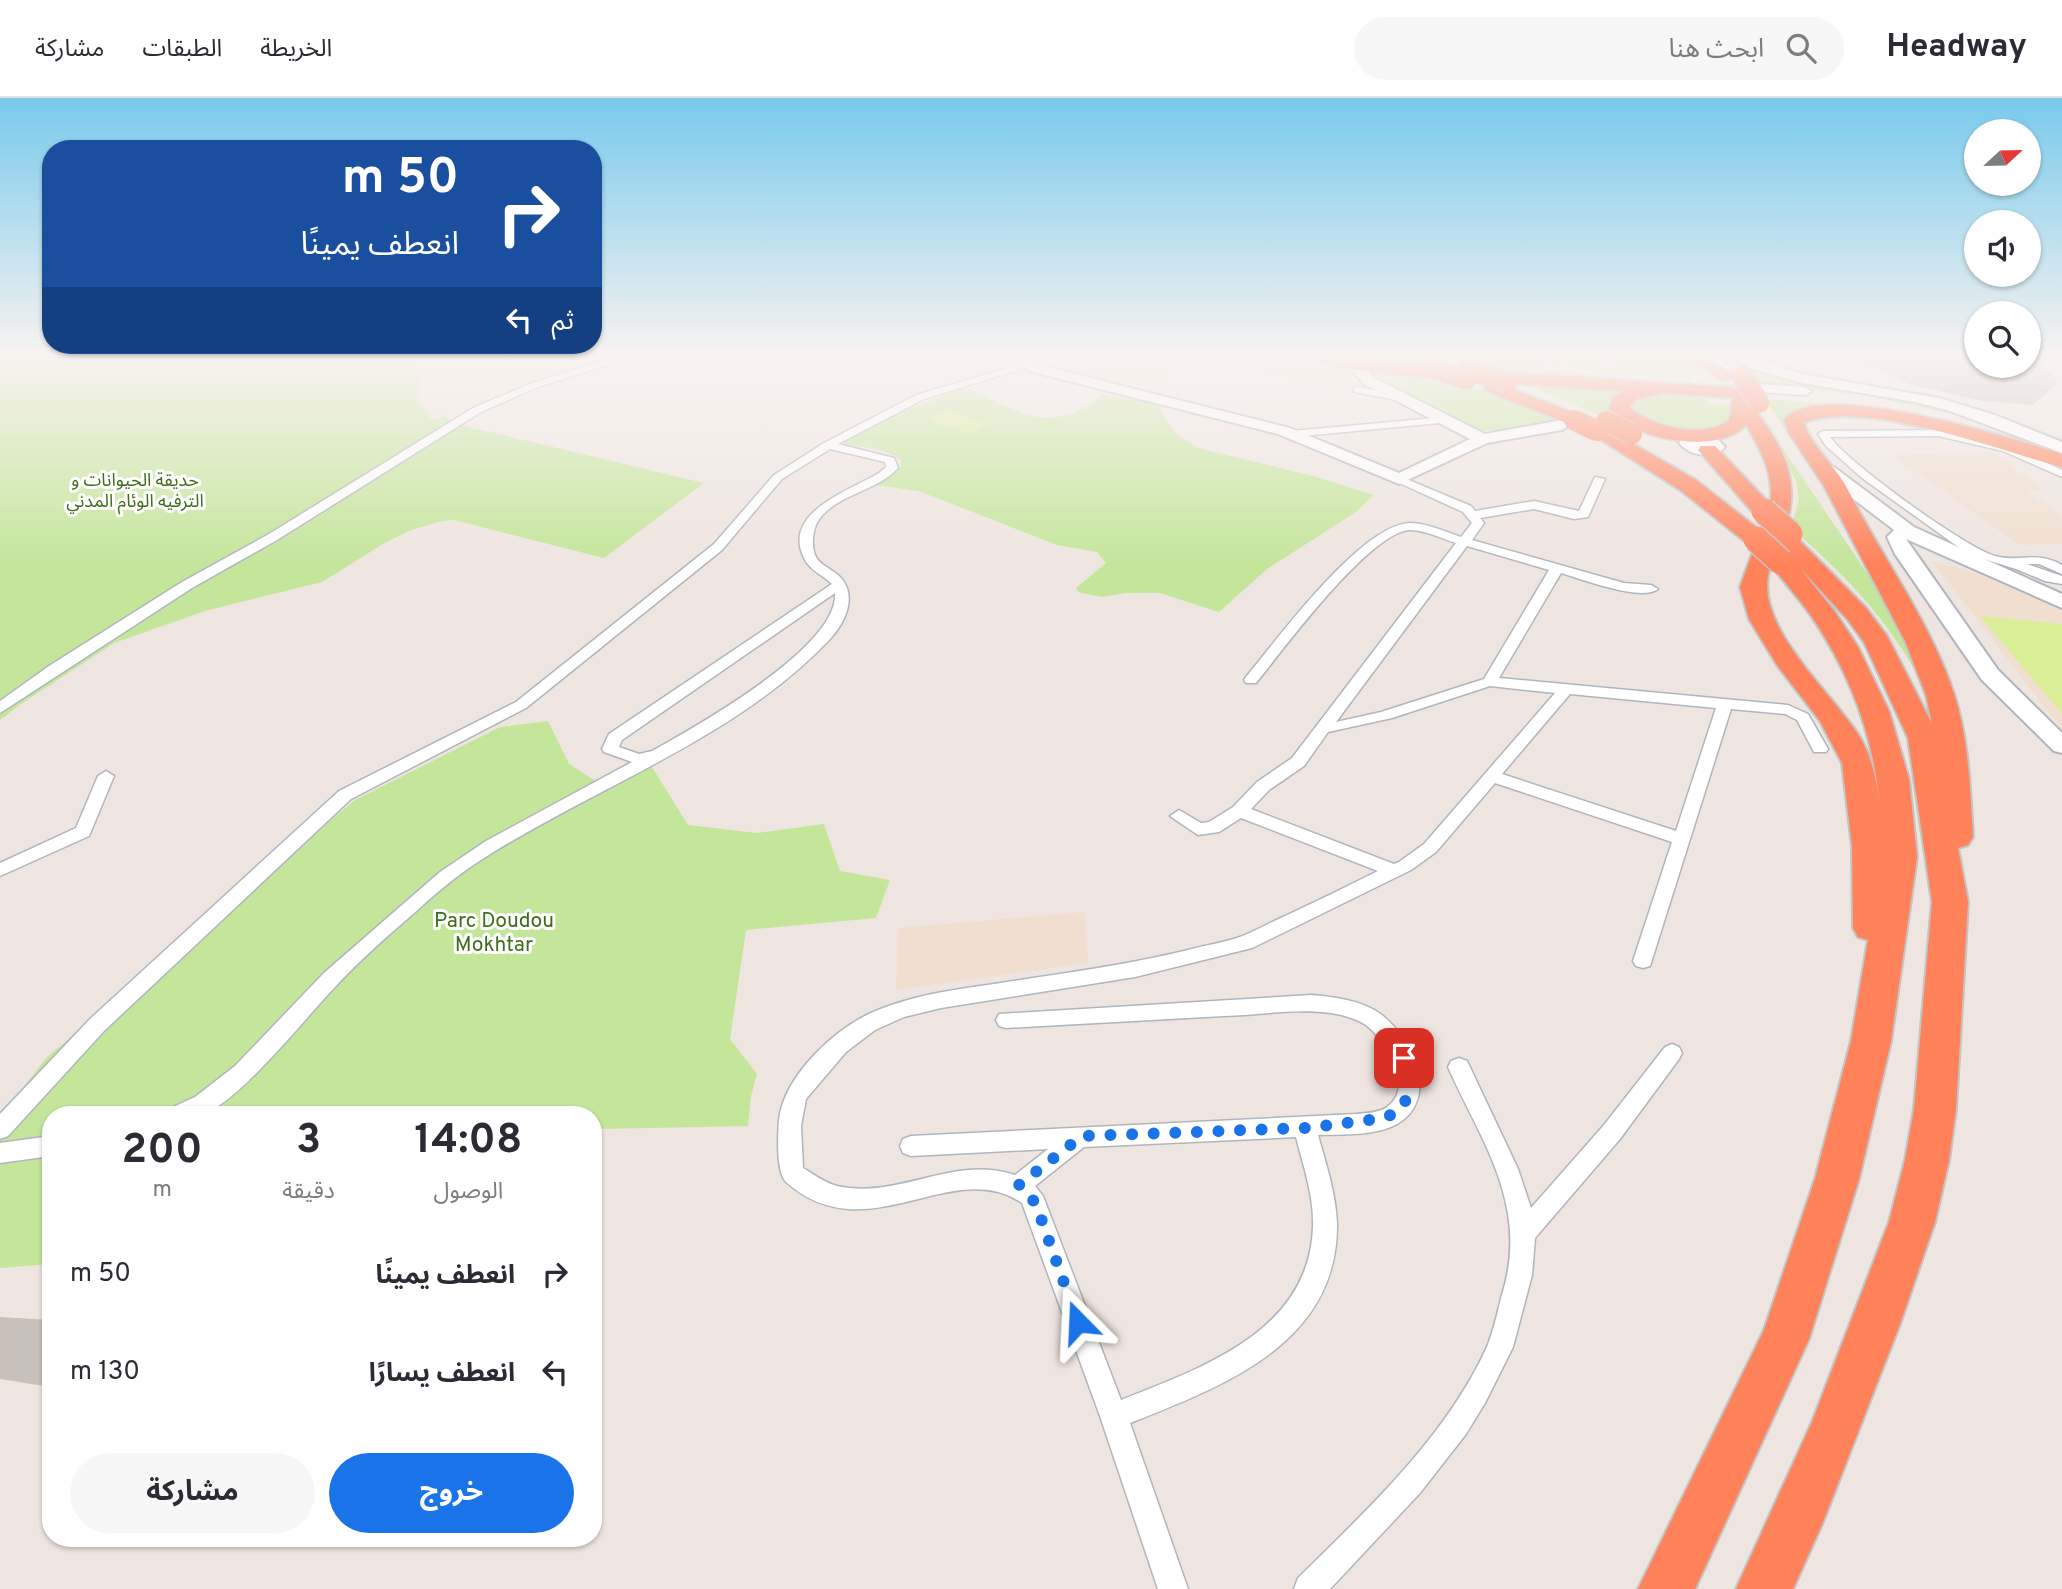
<!DOCTYPE html>
<html lang="ar">
<head>
<meta charset="utf-8">
<style>
  :root { --surface:#fff; --page:#f7f7f7; --text:#2b2b33; --muted:#7c7c81; --line:#e1e1e2; --accent:#1a73e8 }
  body { margin:0; font-family:Overpass,"Noto Sans Arabic",sans-serif; background:var(--page); color:var(--text); direction:rtl; height:100vh; display:flex; flex-direction:column; font-size:26px; white-space:nowrap }
  * { box-sizing:border-box; margin:0 }
  p { font-size:23px; color:var(--muted) }
  .icon { flex:none; width:38px; height:38px; fill:none; stroke:currentColor; stroke-width:2; stroke-linecap:round; stroke-linejoin:round }
  .map { position:relative; flex:1; overflow:hidden; direction:ltr }
  .drawer { position:absolute; left:42px; top:1008px; width:560px; height:441px; display:flex; flex-direction:column; background:var(--surface); border-radius:28px; box-shadow:0 2px 5px #0004; direction:rtl }
  .drawer>* { flex:none }
  .banner { position:absolute; left:42px; top:42px; width:560px; height:214px; border-radius:28px; box-shadow:0 2px 5px #0004; direction:rtl; background:#1a4fa0; color:#fff; overflow:hidden }
  .needle { width:46px; rotate:68deg }
  .controls { position:absolute; left:1964px; top:21px; display:grid; gap:14px }
  .controls a { display:grid; place-items:center; width:77px; height:77px; border-radius:50%; background:var(--surface); box-shadow:0 2px 5px #0004; font-size:35px }
  .pin { position:absolute; display:grid; place-items:center; width:60px; height:60px; color:#fff; margin:-30px; border-radius:14px; box-shadow:0 4px 10px #0006 }
  .me { position:absolute; width:77px; margin:-38px; rotate:339deg; stroke-linejoin:round; filter:drop-shadow(0 0 5px #0008) }
  .turn { display:flex; align-items:center; gap:24px; height:147px; padding:0 28px; font-size:32px }
  .turn .icon { width:91px; height:91px; stroke-width:2.5 }
  .turn b { display:block; font-size:49px; line-height:60px }
  .then { display:flex; align-items:center; height:66px; padding:0 28px; background:#0003; gap:14px; font-size:26px }
  .eta { display:flex; justify-content:space-evenly; align-items:center; height:119px; text-align:center }
  .eta b { font-size:42px; font-weight:700; line-height:49px }
  .action { display:flex; gap:14px; margin-top:auto; padding:14px 28px }
  .action a { flex:1; height:80px; border-radius:42px; background:var(--accent); color:#fff; font-size:28px; font-weight:700; line-height:80px; text-align:center }
  .action a+a { background:var(--page); color:var(--text) }
  ul { padding:0; list-style:none }
  li { display:flex; align-items:center; gap:21px; height:98px; padding:0 28px }
  li div { flex:1 }
  li b { display:block; font-size:26px }
  li em { font-style:normal }
  header { display:flex; align-items:center; gap:42px; box-sizing:border-box; height:98px; padding:0 35px; background:var(--surface); border-bottom:2px solid var(--line) }
  header strong { font-size:33px }
  nav { display:flex; gap:38px; margin-inline-start:auto; font-size:24px }
  .search { width:490px; height:63px; background:var(--page); display:flex; align-items:center; gap:18px; box-sizing:border-box; padding:0 24px; border-radius:38px; color:var(--muted); font-size:26px }
  .map>svg:first-child { display:block }
</style>
</head>
<body>
<header>
<strong>Headway</strong>
<div class="search"><svg class="icon" aria-label="search" viewBox="0 0 24 24"><circle cx="10" cy="10" r="6"/><path d="M15 15l6 6"/></svg>ابحث هنا</div>
<nav><a>الخريطة</a><a>الطبقات</a><a>مشاركة</a></nav>
</header>
<div class="map">
<svg width="2062" height="1491" viewBox="0 0 2062 1491">
  <rect width="100%" height="100%" fill="#efe5e0"/>
  <g fill="#f0dfcf">
    <path d="M421 258H618L432 322 416 298 423 280 419 263Z"/>
    <path d="M1037 258H1306L1349 268 1357 275 1346 279 1370 287 1367 291 1343 287 1340 289 1211 263 1176 266 1163 281 1161 300 1043 268 1036 262Z"/>
    <path d="M1990 354 2012 364 2014 371 2046 391 2026 393 2062 417V446L2020 447 1892 357Z"/>
    <path d="M1933 464 1961 470 2062 510V632Z"/>
    <path d="M1085 814 1088 865 896 892 898 830Z"/>
  </g>
  <g fill="#c4e69b">
    <path d="M0 258H421L419 263 423 280 416 298 432 322 444 318 461 327 704 385 604 460 454 422 442 423 411 432 383 446 322 484 205 513 114 545 21 606 0 622Z"/>
    <path d="M1435 258H1454L1650 285 1483 272Z"/>
    <path d="M1572 258H1593L1603 267 1630 277 1517 263Z"/>
    <path d="M1602 258H1691L1702 265 1706 273 1691 278 1692 281C1664 279 1621 282 1602 258Z"/>
    <path d="M1731 258 1767 272 1897 297 1997 326 1863 297 1755 287Z"/>
    <path d="M1374 273 1443 279 1518 305 1581 333H1574L1550 322 1552 324 1507 332H1480L1377 284 1372 279Z"/>
    <path d="M1521 285 1642 292 1617 318 1616 324Z"/>
    <path d="M965 289C987 298 1012 314 1036 319 1057 323 1089 313 1101 296L1159 306 1165 321 1176 336 1198 350 1313 378 1374 397 1356 414 1267 471 1219 514 1160 495H1125L1101 499 1078 494 1076 490 1106 465 1097 454 1057 447 919 393 875 387 900 370 902 364C889 349 857 349 838 345L888 319Z"/>
    <path d="M1650 296 1694 297 1712 306 1729 307 1734 321C1695 340 1663 335 1628 310L1632 302Z"/>
    <path d="M1765 301 1839 307 1866 313 1795 317 1831 395H1827Z"/>
    <path d="M1749 305H1752L1898 521 1923 586C1888 522 1847 478 1791 430L1799 402 1796 382Z"/>
    <path d="M548 623 569 666 594 682 652 669 688 727 757 735 824 726 840 773 890 782 876 820 746 832 730 941 757 976 751 998 748 1028 600 1031 593 1048V1017H51V1166L0 1170V1019L47 959 355 702 500 629Z"/>
  </g>
  <g fill="#daee97">
    <path d="M946 312 989 326 969 336 926 321Z"/>
    <path d="M1980 518 2062 526V616Z"/>
  </g>
  <g fill="#c8c1bb" stroke="#cbc1b9" stroke-width="2">
    <path d="M1850 258 1916 260 1918 258H1976V268H2028V262L2043 269 2054 279 2056 286 2032 306 1983 302 1909 285Z"/>
    <path d="M0 1220 51 1223V1288L0 1280Z"/>
  </g>
  <g fill="none" stroke-linecap="round" stroke-linejoin="round">
    <g stroke="#b0b5bd" stroke-width="3">
      <g id="street">
        <path d="M618 258H635L538 289 481 314 277 442 192 490 0 615V603L49 568 182 484 269 436 473 310 532 285Z"/>
        <path d="M1026 265 1034 267 924 301 838 346 894 360 898 370C876 394 836 396 818 423 812 433 810 454 819 463 825 469 834 473 840 479 858 498 845 525 830 541 737 640 597 688 484 760 458 776 435 796 413 816 386 839 359 863 335 889 307 918 236 1008 200 1017 191 1019 178 1017 168 1017L171 1010 195 999 235 968 324 875 440 774 486 743 632 664 604 654 602 651 609 636 832 486C823 477 809 472 804 460 781 414 851 392 879 375L886 369 885 364 830 351 782 381 722 452 526 610 351 701 104 933 8 1038 0 1041V1016L90 921 339 693 516 604 714 446 774 377 824 345 916 297ZM835 495C839 549 695 629 652 653L639 656 619 649 622 642Z"/>
        <path d="M1358 289 1402 297 1407 300 1402 303 1354 294V290Z"/>
        <path d="M1446 319 1451 322 1450 324 1292 339 1287 336 1292 333Z"/>
        <path d="M1938 332 2011 349 2062 372V379L2003 353 1938 338 1830 339C1848 365 1966 450 1995 458 2021 465 2034 452 2062 467V476L2039 466H2027L2062 478V486L2045 483 2016 471 1968 456 1862 380 1826 348 1818 336 1823 333Z"/>
        <path d="M1399 378 1471 408 1475 413 1534 403 1579 413 1595 379 1605 381 1588 419 1574 421 1534 411 1480 420 1484 425 1472 442 1624 485 1651 487 1658 491C1642 504 1581 481 1561 475L1499 580 1788 607 1808 616 1828 651 1826 654H1814L1797 622 1785 616 1731 611 1650 868 1643 870 1636 868 1633 863 1672 744 1495 685 1436 754 1411 772 1252 850 1135 879 941 910 904 919 875 932 846 954 806 1001 801 1028 803 1070C813 1076 825 1085 837 1088 898 1102 954 1056 1015 1077L1048 1051 911 1058 903 1055 900 1048 903 1041 911 1038 1356 1016C1366 1015 1379 1015 1387 1009 1416 988 1386 943 1366 927 1355 920 1343 917 1331 915 1296 910 1260 917 1224 918 1152 922 1079 926 1006 930L999 928 996 922 999 916 1312 897C1334 899 1360 902 1379 915 1409 936 1439 994 1403 1022 1381 1039 1344 1036 1318 1037 1326 1066 1336 1096 1337 1126 1338 1246 1223 1288 1130 1325L1188 1491H1158L1100 1318 1022 1105C952 1057 867 1156 786 1084 776 1074 778 1036 779 1022 784 977 837 928 878 912 917 896 959 891 1001 885 1064 875 1127 867 1188 852 1205 847 1223 845 1240 839 1254 834 1269 825 1283 819 1315 804 1346 789 1378 773L1241 720 1219 734 1198 737 1170 718 1179 712 1201 725 1209 724 1233 709 1257 684 1292 660 1456 445C1443 441 1423 431 1409 432 1368 436 1283 552 1256 585H1246L1244 582 1246 579C1277 542 1360 428 1409 425 1424 424 1446 434 1461 439L1472 425 1463 414 1395 383 1393 381ZM1467 448 1549 472 1484 581 1381 614 1336 624ZM1490 588 1555 595 1424 746 1399 764 1394 766 1251 711 1269 692 1304 668 1328 634 1392 620ZM1570 596 1716 610 1676 733 1502 676ZM1296 1039C1303 1067 1314 1098 1313 1128 1310 1233 1204 1269 1121 1302L1043 1098 1035 1088 1084 1049Z"/>
        <path d="M106 673 114 678 89 738 0 778V765L76 730 98 678Z"/>
        <path d="M1672 946 1679 949 1682 955 1679 961 1620 1041 1535 1140 1532 1177 1513 1249 1485 1305 1466 1336 1420 1395 1330 1491H1294L1298 1480C1367 1412 1445 1340 1486 1251 1493 1235 1497 1217 1501 1200 1510 1172 1513 1146 1508 1116 1500 1064 1469 1017 1448 969L1451 963 1459 960 1467 963 1518 1071 1531 1110 1604 1027 1665 949Z"/>
        <path d="M51 1038V1058L0 1065V1045Z"/>
      </g>
    </g>
    <g stroke="#b0b5bd" stroke-width="4">
      <g id="secondary">
        <path d="M1020 258H1034L1036 265 1043 268 1290 330 1399 375 1470 341 1364 286 1351 272 1323 263 1322 258C1344 258 1359 264 1374 280L1485 336 1562 322 1570 327 1562 332 1487 345 1399 386 1278 336 1033 274 1024 270Z"/>
        <path d="M1706 258H1720L1733 277 1731 280H1721Z"/>
        <path d="M1731 258H1749L1802 276 1939 300 1995 317 2062 344V355L1947 312 1915 304 1802 285 1753 271Z"/>
        <path d="M1741 285 1805 289 1812 293 1805 297 1736 292 1734 289Z"/>
        <path d="M1691 336 1716 340 1725 349C1713 362 1690 358 1679 345L1685 338Z"/>
        <path d="M1828 368 1834 369 1914 429 2062 496V510L1906 441 1998 572 2062 635V655L2054 653 1982 582 1895 456 1887 439 1894 432 1822 377 1820 373Z"/>
      </g>
    </g>
    <g stroke="#c4c4c4" stroke-width="4">
      <g id="highway">
        <path d="M1309 258H1347L1434 269 1753 291 1755 295 1747 300C1780 346 1805 379 1783 437L1795 438 1866 510 1887 538 1932 626 1926 597 1905 543 1824 388 1789 335 1784 322C1816 279 2016 341 2062 356V369C2002 354 1861 299 1804 325 1812 350 1836 368 1848 392 1882 460 1930 523 1954 596 1969 642 1970 691 1973 739L1968 747 1958 750 1968 804 1956 1011 1949 1062 1935 1124 1900 1226 1823 1424 1793 1491H1736L1812 1324 1889 1124 1905 1062 1914 1011 1932 804 1908 640 1864 544 1848 522 1800 470 1835 514 1858 549 1889 613 1909 681 1917 759 1891 943 1859 1081 1809 1241 1695 1491H1638L1764 1232 1815 1081 1851 943 1868 842 1858 839 1853 830 1852 748 1842 665 1820 623 1777 567 1749 521 1740 489 1755 448 1748 446 1680 392 1587 333 1590 329H1604L1696 382 1761 433 1766 419 1756 418 1698 352 1701 348H1715L1770 406C1775 377 1760 350 1746 327 1718 358 1632 342 1609 310L1613 299 1624 293 1498 285 1581 318 1584 322 1581 326 1574 328 1486 293 1484 289 1490 284C1462 282 1323 275 1309 258ZM1664 295 1733 300 1729 322C1703 342 1652 329 1629 309L1637 301ZM1779 448 1789 459 1774 458ZM1771 467C1785 485 1801 503 1814 522 1850 576 1873 637 1879 702 1876 680 1872 661 1861 641 1833 594 1748 525 1771 467Z"/>
        <path d="M1496 258H1566L1557 263 1504 265 1498 264Z"/>
        <path d="M1686 258H1707L1735 277 1726 283 1719 281Z"/>
      </g>
    </g>
    <use href="#street" fill="#fff" fill-rule="evenodd"/>
    <use href="#secondary" fill="#fff" fill-rule="evenodd"/>
    <use href="#highway" fill="#ff825b" fill-rule="evenodd"/>
    <g stroke="#c4c4c4" stroke-width="22" stroke-linecap="butt">
      <g id="highway-bridge-far1">
        <path d="M1423 268 1467 281"/>
        <path d="M1467 271 1507 284"/>
        <path d="M1742 278 1759 305"/>
        <path d="M1574 322 1597 333"/>
        <path d="M1606 323 1632 336"/>
      </g>
    </g>
    <g stroke="#c4c4c4" stroke-width="28" stroke-linecap="butt">
      <g id="highway-bridge">
        <path d="M1764 413 1790 436"/>
        <path d="M1756 441 1781 464"/>
      </g>
    </g>
    <use href="#highway-bridge-far1" stroke="#ff825b" stroke-width="20"/>
    <use href="#highway-bridge" stroke="#ff825b" stroke-width="25"/>
  </g>
  <linearGradient id="sky" x2="0" y2="1"><stop stop-color="#78caec"/><stop offset="0.55" stop-color="#f8f3f1"/><stop offset="1" stop-color="#f8f3f1" stop-opacity="0"/></linearGradient>
  <rect width="2062" height="467" fill="url(#sky)"/>
  <g fill="none" stroke-linecap="round" stroke-linejoin="round">
    <path stroke="#1a73e8" stroke-width="12" stroke-dasharray="0 21.6" d="M1078 1224 1038 1112 1031 1098 1019 1087 1082 1038 1306 1030 1384 1020 1397 1014 1406 1002 1408 976 1404 960"/>
  </g>
  <g text-anchor="middle" dominant-baseline="central" stroke-width="6" stroke-linejoin="round" paint-order="stroke">
    <g font-size="18" fill="#3c6f19" stroke="#fff">
      <text x="135" y="383">حديقة الحيوانات و<tspan x="135" dy="21">الترفيه الوئام المدني</tspan></text>
    </g>
    <g font-size="21" fill="#3c6f19" stroke="#fff">
      <text x="494" y="823">Parc Doudou<tspan x="494" dy="24">Mokhtar</tspan></text>
    </g>
  </g>
</svg>
<div class="controls">
<a><svg class="needle" viewBox="-14 -14 28 28"><path d="M0-13l5 13h-10z" fill="#e53935"/><path d="M0 13l5-13h-10z" fill="#7c7c81"/></svg></a>
<a><svg class="icon" aria-label="sound" viewBox="0 0 24 24"><path d="M4 9h4l5-4v14l-5-4H4zM17 9q2 3 0 6"/></svg></a>
<a><svg class="icon" aria-label="search" viewBox="0 0 24 24"><circle cx="10" cy="10" r="6"/><path d="M15 15l6 6"/></svg></a>
</div>
<div class="pin" style="left:1404px;top:960px;background:#d93025"><svg class="icon" aria-label="arrive" viewBox="0 0 24 24"><path d="M6 21V4h12l-3 4 3 4H6"/></svg></div>
<svg class="me" style="left:1078px;top:1224px" viewBox="-20 -20 40 40"><path d="M0-17L14 15 0 8-14 15z" fill="#1a73e8" stroke="#fff" stroke-width="4"/></svg>
<div class="banner">
<div class="turn"><svg class="icon" aria-label="right" viewBox="0 0 24 24"><path d="M7 20v-9h11M14 6l5 5-5 5"/></svg><div><b>50 m</b>انعطف يمينًا</div></div>
<div class="then">ثم<svg class="icon" aria-label="left" viewBox="0 0 24 24"><path d="M17 20v-9H6M10 6l-5 5 5 5"/></svg></div>
</div>
<section class="drawer">
<div class="eta">
<div><b>14:08</b><p>الوصول</p></div>
<div><b>3</b><p>دقيقة</p></div>
<div><b>200</b><p>m</p></div>
</div>
<ul>
<li><svg class="icon" aria-label="right" viewBox="0 0 24 24"><path d="M7 20v-9h11M14 6l5 5-5 5"/></svg><div><b>انعطف يمينًا</b></div><em>50 m</em></li>
<li><svg class="icon" aria-label="left" viewBox="0 0 24 24"><path d="M17 20v-9H6M10 6l-5 5 5 5"/></svg><div><b>انعطف يسارًا</b></div><em>130 m</em></li>
</ul>
<div class="action"><a>خروج</a><a>مشاركة</a></div>
</section>
</div>
</body>
</html>
